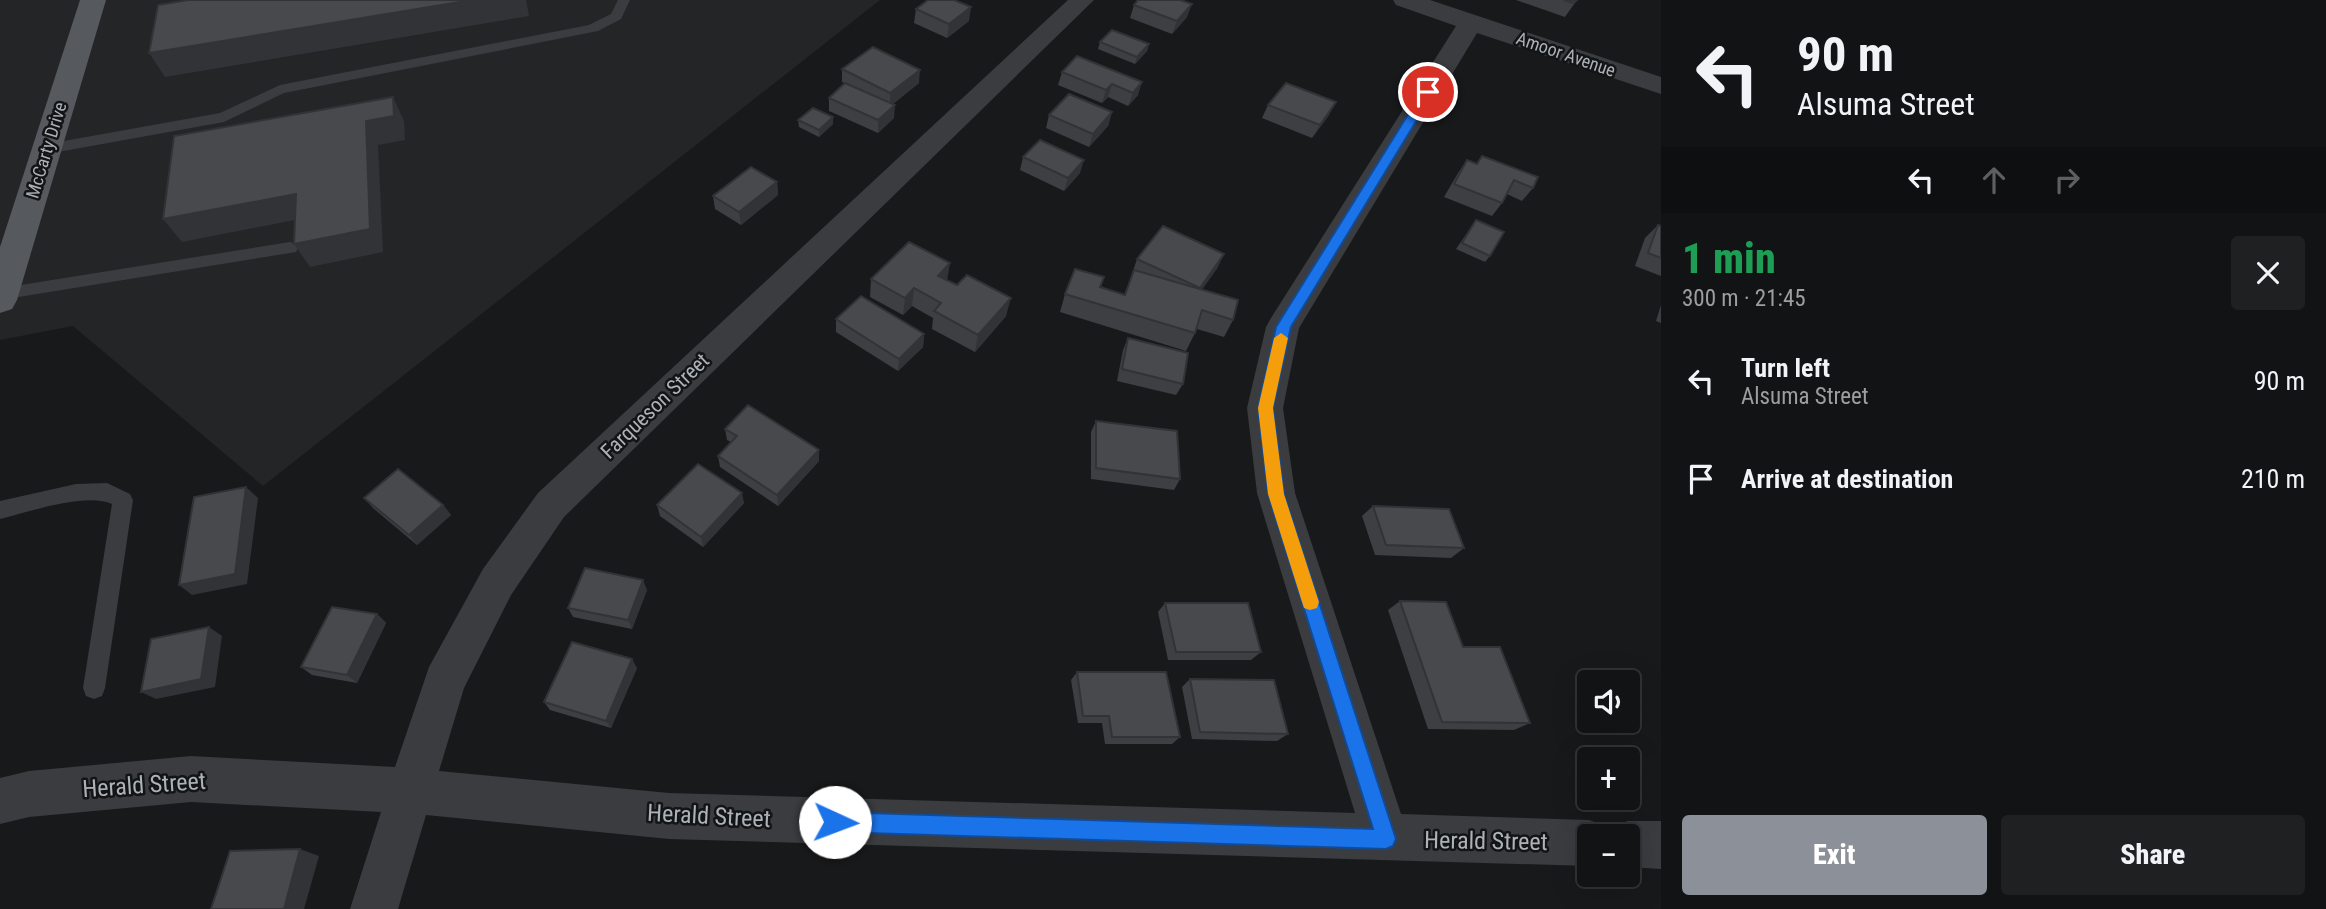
<!DOCTYPE html>
<html lang="en">
<head>
<meta charset="utf-8">
<style>
  :root { --surface:#121314; --page:#1f2022; --text:#f1f3f6; --muted:#9c9ea0; --line:#313234; --accent:#8c9099 }
  body { margin:0; font-family:"Roboto Condensed",sans-serif; background:var(--page); color:var(--text); height:100vh; display:flex; flex-direction:column; font-size:26px; white-space:nowrap }
  * { box-sizing:border-box; margin:0 }
  p { font-size:23px; color:var(--muted) }
  .icon { flex:none; width:38px; height:38px; fill:none; stroke:currentColor; stroke-width:2; stroke-linecap:round; stroke-linejoin:round }
  .map { position:relative; flex:1; overflow:hidden }
  .details { display:flex; flex-direction:column; background:var(--surface); width:665px }
  .details>* { flex:none }
  .guide { background:#121314; color:var(--text); overflow:hidden }
  .buttons { position:absolute; left:1577px; top:670px; display:grid; gap:14px }
  .buttons a { display:grid; place-items:center; width:63px; height:63px; border-radius:7px; background:var(--surface); box-shadow:0 7px 28px #0002,0 0 0 2px var(--line); font-size:35px }
  .pin { position:absolute; display:grid; place-items:center; width:60px; height:60px; color:#fff; margin:-30px; border:4px solid #fff; border-radius:50%; box-shadow:0 2px 7px #0007 }
  .me { position:absolute; width:77px; margin:-38px; rotate:92deg; stroke-linejoin:round; filter:drop-shadow(0 0 5px #0008) }
  .turn { display:flex; align-items:center; gap:24px; height:147px; padding:0 21px; font-size:32px }
  .turn .icon { width:91px; height:91px; stroke-width:2.5 }
  .turn b { display:block; font-size:49px; line-height:60px }
  .lanes { display:flex; align-items:center; height:66px; padding:0 21px; background:#0003; justify-content:center; gap:35px; direction:ltr }
  .lanes .off { opacity:.35 }
  .round { display:grid; place-items:center; flex:none; width:74px; height:74px; border-radius:7px; background:var(--page) }
  .headline { display:flex; align-items:center; justify-content:space-between; height:119px; padding:0 21px }
  h1 { font-size:42px; font-weight:800; line-height:52px; color:#1e9e55 }
  .action { display:flex; gap:14px; margin-top:auto; padding:14px 21px }
  .action a { flex:1; height:80px; border-radius:7px; background:var(--accent); color:#fff; font-size:28px; font-weight:800; line-height:80px; text-align:center }
  .action a+a { background:var(--page); color:var(--text) }
  ul { padding:0; list-style:none }
  li { display:flex; align-items:center; gap:21px; height:98px; padding:0 21px }
  li div { flex:1 }
  li b { display:block; font-size:26px }
  li em { font-style:normal }
  main { display:flex; flex:1; min-height:0 }
  .map>svg:first-child { display:block }
</style>
</head>
<body>
<main>
<div class="map">
<svg width="1661" height="909" viewBox="0 0 1661 909">
  <rect width="100%" height="100%" fill="#18191a"/>
  <path fill="#242527" d="M0 0H880L263 486 73 326 0 340Z"/>
  <g fill="none" stroke-linecap="round" stroke-linejoin="round">
    <g fill="#3a3c3f" fill-rule="evenodd">
      <path d="M618 0H630L621 19 598 31 284 93 224 122 47 154 39 149 47 144 220 113 280 85 589 25 611 14Z"/>
      <path d="M290 242 296 244 298 248 296 252 0 300 2 288Z"/>
      <path d="M107 483 130 494 133 500 105 688 102 696 94 699 86 696 83 688 112 504C87 492 28 512 0 519V501L76 484Z"/>
    </g>
    <path fill="#3a3c3f" fill-rule="evenodd" d="M1068 0H1094L564 517 511 595 464 688 439 771 669 793 1355 813 1257 493 1247 408 1266 327 1271 318 1456 26 1396 5 1393 0H1430L1661 77V94L1477 33 1299 328 1283 408 1295 493 1401 814 1589 820 1606 826 1609 834 1611 827 1628 821H1661V869L1628 867V836H1589V866L669 839 426 815 398 909H350L381 812 191 802 29 817 0 824V778L29 771 191 756 395 767 429 667 483 569 538 493Z"/>
    <path fill="#56595e" fill-rule="evenodd" d="M80 0H106L17 300 12 309 0 313V247Z"/>
  </g>
  <g fill="#3d3f42">
    <path d="M1516 0H1577L1565 17Z"/>
    <path d="M1134 5 1187 17 1172 34 1130 18Z"/>
    <path d="M916 9 969 21 947 38 914 23Z"/>
    <path d="M1100 42 1149 44 1147 51 1135 64 1098 49Z"/>
    <path d="M1077 56 1138 95 1128 106 1108 97 1102 103 1058 85 1062 72Z"/>
    <path d="M842 69 919 83 893 104 894 118 878 133 829 111V98L845 83 842 82Z"/>
    <path d="M1268 105 1329 115 1312 138 1262 118Z"/>
    <path d="M1112 112 1108 126 1089 147 1046 128 1049 115Z"/>
    <path d="M833 117V124L819 137 799 127 798 120Z"/>
    <path d="M1482 156 1533 188 1522 201 1507 194 1502 203 1492 216 1444 197 1458 173 1467 160 1477 164Z"/>
    <path d="M1023 157 1080 173 1064 191 1020 170Z"/>
    <path d="M777 182 778 195 741 225 715 209 713 196Z"/>
    <path d="M1476 220 1490 256 1485 262 1456 249Z"/>
    <path d="M1658 225 1661 226V276L1635 266 1645 238Z"/>
    <path d="M1137 259 1218 267 1202 289 1233 320 1224 337 1197 329 1186 351 1060 312 1065 294 1100 287 1125 295Z"/>
    <path d="M871 279 948 281 1006 316 975 352 932 329 933 318 912 306 903 315 870 297Z"/>
    <path d="M1661 305V323L1656 321Z"/>
    <path d="M836 319 924 334 923 347 898 371 836 332Z"/>
    <path d="M1128 338 1183 384 1176 395 1117 381 1123 350Z"/>
    <path d="M1096 421 1180 479 1174 490 1091 479V432Z"/>
    <path d="M725 429 819 450V461L778 506 720 467 718 456 731 442 727 440Z"/>
    <path d="M364 498 443 505 451 515 417 545 373 508Z"/>
    <path d="M744 503 703 547 660 516 657 505Z"/>
    <path d="M1373 506 1464 548 1451 558 1375 555 1362 516Z"/>
    <path d="M647 590 632 629 573 617 568 608Z"/>
    <path d="M1400 601 1463 647 1530 723 1514 730 1428 729 1388 610Z"/>
    <path d="M1165 603 1261 652 1251 660H1168L1158 612Z"/>
    <path d="M377 614 386 623 357 683 312 675 301 667Z"/>
    <path d="M637 668 611 728 550 710 544 702Z"/>
    <path d="M1077 672 1180 737 1172 744H1105L1102 723H1078L1071 680Z"/>
    <path d="M1190 679 1288 734 1277 741 1192 739 1182 687Z"/>
  </g>
  <g fill="#323336">
    <path d="M472 0H526L529 16 165 77 149 53Z"/>
    <path d="M1192 4 1187 17 1172 34 1177 21Z"/>
    <path d="M971 7 969 21 947 38 949 24Z"/>
    <path d="M1149 44 1147 51 1135 64 1137 57Z"/>
    <path d="M920 70 919 83 890 106V93Z"/>
    <path d="M1142 82 1138 95 1128 106 1133 93Z"/>
    <path d="M1112 84 1108 97 1102 103 1106 90Z"/>
    <path d="M393 97 404 121 405 140 378 145 383 252 310 267 294 244 366 121Z"/>
    <path d="M1336 102 1329 115 1312 138 1320 125Z"/>
    <path d="M895 105 894 118 878 133V120Z"/>
    <path d="M1112 112 1108 126 1089 147 1093 134Z"/>
    <path d="M833 117V124L819 137V130Z"/>
    <path d="M1084 160 1080 173 1064 191 1068 178Z"/>
    <path d="M777 182 778 195 741 225 739 212Z"/>
    <path d="M296 194 310 217 182 242 163 219Z"/>
    <path d="M1224 254 1218 267 1194 301 1200 288Z"/>
    <path d="M950 263 947 281 938 276Z"/>
    <path d="M914 288 912 306 903 315 905 298Z"/>
    <path d="M1011 298 1006 316 975 352 978 335Z"/>
    <path d="M924 334 923 347 898 371 899 359Z"/>
    <path d="M819 450V461L778 506 777 495Z"/>
    <path d="M246 487 258 498 247 584 192 595 179 585Z"/>
    <path d="M742 493 744 503 703 547 701 537Z"/>
    <path d="M443 505 451 515 417 545 409 535Z"/>
    <path d="M643 580 647 590 632 629 628 620Z"/>
    <path d="M377 614 386 623 357 683 347 675Z"/>
    <path d="M209 627 222 636 215 687 156 699 141 692Z"/>
    <path d="M632 659 637 668 611 728 606 721Z"/>
    <path d="M300 849 319 856 304 909H284Z"/>
  </g>
  <g fill="#47494d" stroke="#323336" stroke-width="2">
    <path d="M188 0H472L149 53 158 5Z"/>
    <path d="M928 0H954L971 7 949 24 916 9Z"/>
    <path d="M1138 0H1180L1192 4 1177 21 1134 5Z"/>
    <path d="M1564 0H1577L1574 3Z"/>
    <path d="M1112 30 1149 44 1137 57 1100 42Z"/>
    <path d="M873 47 920 70 890 93 842 69Z"/>
    <path d="M1077 56 1142 82 1133 93 1112 84 1106 90 1062 72Z"/>
    <path d="M845 83 895 105 878 120 829 98Z"/>
    <path d="M1286 83 1336 102 1320 125 1268 105Z"/>
    <path d="M1069 94 1112 112 1093 134 1049 115Z"/>
    <path d="M393 97 394 116 366 121 370 229 294 244 296 194 163 219 174 136Z"/>
    <path d="M813 108 833 117 819 130 798 120Z"/>
    <path d="M1040 140 1084 160 1068 178 1023 157Z"/>
    <path d="M1482 156 1538 177 1533 188 1514 180 1502 203 1454 184 1467 160 1477 164Z"/>
    <path d="M751 167 777 182 739 212 713 196Z"/>
    <path d="M1476 220 1504 232 1490 256 1462 243Z"/>
    <path d="M1658 225 1661 226V258L1648 253Z"/>
    <path d="M1163 226 1224 254 1200 288 1137 259Z"/>
    <path d="M909 242 950 263 938 276 957 285 967 275 1011 298 978 335 934 311 941 303 914 288 905 298 871 279Z"/>
    <path d="M1075 269 1104 277 1100 287 1125 295 1134 270 1238 300 1233 320 1202 310 1195 333 1065 294Z"/>
    <path d="M861 296 924 334 899 359 836 319Z"/>
    <path d="M1128 338 1188 353 1183 384 1122 369Z"/>
    <path d="M748 405 819 450 777 495 718 456 737 436 725 429Z"/>
    <path d="M1096 421 1177 431 1180 479 1096 468Z"/>
    <path d="M698 464 742 493 701 537 657 505Z"/>
    <path d="M398 469 443 505 409 535 364 498Z"/>
    <path d="M246 487 235 574 179 585 194 497Z"/>
    <path d="M1373 506 1449 509 1464 548 1386 545Z"/>
    <path d="M585 568 643 580 628 620 568 608Z"/>
    <path d="M1400 601 1446 602 1463 647H1500L1530 723 1442 722Z"/>
    <path d="M1165 603H1248L1261 652H1176Z"/>
    <path d="M332 607 377 614 347 675 301 667Z"/>
    <path d="M209 627 201 679 141 692 151 639Z"/>
    <path d="M572 642 632 659 606 721 544 702Z"/>
    <path d="M1077 672H1166L1180 737H1112L1109 716H1083Z"/>
    <path d="M1190 679 1274 680 1288 734 1200 732Z"/>
    <path d="M300 849 284 909H211L230 851Z"/>
  </g>
  <path fill="#1a73e8" stroke="#114b97" stroke-width="2" d="M1428 89 1434 92 1291 327 1273 408 1284 494 1396 839 1393 846 1386 849 835 832 828 829 825 822 828 815 835 812 1373 829 1268 494 1258 408 1276 327 1422 92Z"/>
  <path fill="#f59e0b" d="M1281 333 1288 338 1273 408 1284 494 1319 602 1317 608 1310 610 1304 608 1302 602 1268 494 1258 408 1274 338Z"/>
  <g text-anchor="middle" dominant-baseline="central" stroke-width="5" stroke-linejoin="round" paint-order="stroke">
    <g font-size="18" fill="#acb2b9" stroke="#131415">
      <text transform="translate(1566 54) rotate(19)">Amoor Avenue</text>
      <text transform="translate(46 150) rotate(-73)">McCarty Drive</text>
    </g>
    <g font-size="21" fill="#acb2b9" stroke="#131415">
      <text transform="translate(655 406) rotate(-44)">Farqueson Street</text>
    </g>
    <g font-size="24" fill="#acb2b9" stroke="#131415">
      <text transform="translate(144 785) rotate(-4)">Herald Street</text>
      <text transform="translate(709 816) rotate(3)">Herald Street</text>
      <text transform="translate(1486 841) rotate(1)">Herald Street</text>
    </g>
  </g>
</svg>
<div class="buttons">
<a><svg class="icon" aria-label="sound" viewBox="0 0 24 24"><path d="M4 9h4l5-4v14l-5-4H4zM17 9q2 3 0 6"/></svg></a>
<a>+</a>
<a>−</a>
</div>
<div class="pin" style="left:1428px;top:92px;background:#d93025"><svg class="icon" aria-label="arrive" viewBox="0 0 24 24"><path d="M6 21V4h12l-3 4 3 4H6"/></svg></div>
<svg class="me" style="left:835px;top:822px" viewBox="-20 -20 40 40"><circle r="19" fill="#fff"/><path d="M0-13L10 11 0 6-10 11z" fill="#1a73e8"/></svg>
</div>
<section class="details">
<div class="guide">
<div class="turn"><svg class="icon" aria-label="left" viewBox="0 0 24 24"><path d="M17 20v-9H6M10 6l-5 5 5 5"/></svg><div><b>90 m</b>Alsuma Street</div></div>
<div class="lanes"><svg class="icon" aria-label="left" viewBox="0 0 24 24"><path d="M17 20v-9H6M10 6l-5 5 5 5"/></svg><svg class="icon off" aria-label="ahead" viewBox="0 0 24 24"><path d="M12 20V5M6 11l6-6 6 6"/></svg><svg class="icon off" aria-label="right" viewBox="0 0 24 24"><path d="M7 20v-9h11M14 6l5 5-5 5"/></svg></div>
</div>
<div class="headline"><div><h1>1 min</h1><p>300 m · 21:45</p></div><a class="round"><svg class="icon" aria-label="close" viewBox="0 0 24 24"><path d="M6 6l12 12M18 6L6 18"/></svg></a></div>
<ul>
<li><svg class="icon" aria-label="left" viewBox="0 0 24 24"><path d="M17 20v-9H6M10 6l-5 5 5 5"/></svg><div><b>Turn left</b><p>Alsuma Street</p></div><em>90 m</em></li>
<li><svg class="icon" aria-label="arrive" viewBox="0 0 24 24"><path d="M6 21V4h12l-3 4 3 4H6"/></svg><div><b>Arrive at destination</b></div><em>210 m</em></li>
</ul>
<div class="action"><a>Exit</a><a>Share</a></div>
</section>
</main>
</body>
</html>
